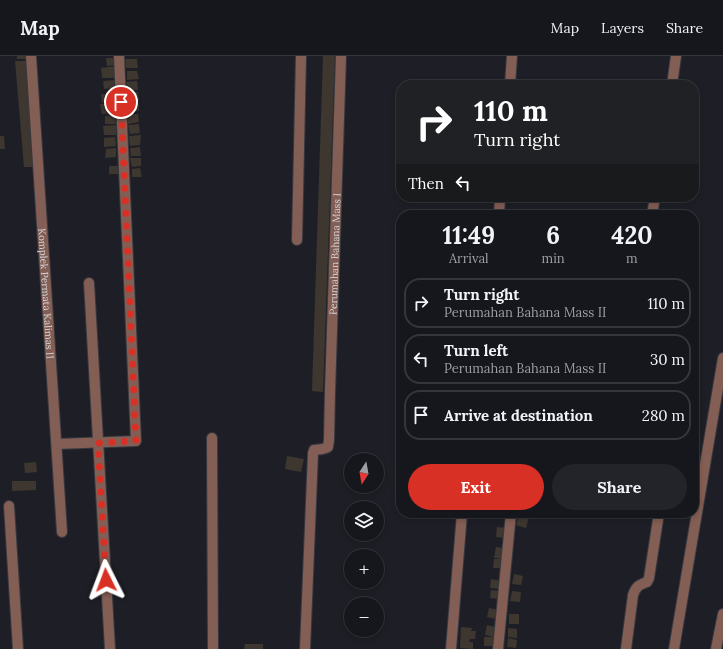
<!DOCTYPE html>
<html lang="en">
<head>
<meta charset="utf-8">
<style>
  :root { --surface:#16171c; --page:#232429; --text:#f1f3f6; --muted:#9e9fa3; --line:#35363b; --accent:#d93025 }
  body { margin:0; font-family:Lora,serif; background:var(--page); color:var(--text); height:100vh; display:flex; flex-direction:column; font-size:15px; white-space:nowrap }
  * { box-sizing:border-box; margin:0 }
  p { font-size:13px; color:var(--muted) }
  .icon { flex:none; width:22px; height:22px; fill:none; stroke:currentColor; stroke-width:2; stroke-linecap:round; stroke-linejoin:round }
  .map { position:relative; flex:1; overflow:hidden }
  .sheet { position:absolute; left:396px; top:154px; width:303px; height:308px; display:flex; flex-direction:column; background:var(--surface); border-radius:16px; box-shadow:0 2px 6px #0003,0 0 0 1px var(--line) }
  .sheet>* { flex:none }
  .top-card { position:absolute; left:396px; top:24px; width:303px; height:122px; border-radius:16px; box-shadow:0 2px 6px #0003,0 0 0 1px var(--line); background:#202124; color:#fff; overflow:hidden }
  .needle { width:26px; rotate:191deg }
  .buttons { position:absolute; left:344px; top:397px; display:grid; gap:8px }
  .buttons a { display:grid; place-items:center; width:40px; height:40px; border-radius:50%; background:var(--surface); box-shadow:0 2px 6px #0003,0 0 0 1px var(--line); font-size:20px }
  .pin { position:absolute; display:grid; place-items:center; width:34px; height:34px; color:#fff; margin:-17px; border:2px solid #fff; border-radius:50%; box-shadow:0 1px 4px #0007 }
  .me { position:absolute; width:44px; margin:-22px; rotate:357deg; stroke-linejoin:round; filter:drop-shadow(0 0 3px #0008) }
  .turn { display:flex; align-items:center; gap:14px; height:84px; padding:0 12px; font-size:18px }
  .turn .icon { width:52px; height:52px; stroke-width:2.5 }
  .turn b { display:block; font-size:28px; line-height:34px }
  .then { display:flex; align-items:center; height:38px; padding:0 12px; background:#0003; gap:8px; font-size:15px }
  .eta { display:flex; justify-content:space-evenly; align-items:center; height:68px; text-align:center }
  .eta b { font-size:24px; font-weight:700; line-height:28px }
  .button { display:flex; gap:8px; margin-top:auto; padding:8px 12px }
  .button a { flex:1; height:46px; border-radius:24px; background:var(--accent); color:#fff; font-size:16px; font-weight:700; line-height:46px; text-align:center }
  .button a+a { background:var(--page); color:var(--text) }
  ul { padding:0; list-style:none }
  li { display:flex; align-items:center; gap:12px; height:50px; margin:0 8px 6px; padding:0 4px; border:2px solid var(--line); border-radius:16px }
  li div { flex:1 }
  li b { display:block; font-size:15px }
  li em { font-style:normal }
  header { display:flex; align-items:center; gap:24px; box-sizing:border-box; height:56px; padding:0 20px; background:var(--surface); border-bottom:1px solid var(--line) }
  header strong { font-size:19px }
  nav { display:flex; gap:22px; margin-inline-start:auto; font-size:14px }
  .map>svg:first-child { display:block }
</style>
</head>
<body>
<header>
<strong>Map</strong>
<nav><a>Map</a><a>Layers</a><a>Share</a></nav>
</header>
<div class="map">
<svg width="723" height="593" viewBox="0 0 723 593">
  <rect width="100%" height="100%" fill="#1e1f26"/>
  <g fill="#3d3730">
    <rect x="17" y="0" width="9" height="3"/>
    <path d="M323 0H335L323 336 312 335Z"/>
    <path d="M106 2H115L116 9 107 10Z"/>
    <path d="M125 3H137L138 12H126Z"/>
    <path d="M15 5H27L34 111H24Z"/>
    <path d="M117 10 118 22H102L101 12Z"/>
    <path d="M127 15H137L139 23 127 24Z"/>
    <path d="M116 24 117 32 104 33 103 25Z"/>
    <path d="M137 25 138 34 126 35V26Z"/>
    <path d="M138 36 139 45H128L127 37Z"/>
    <path d="M101 38H115V45L102 47Z"/>
    <path d="M114 47 115 57 102 58 100 48Z"/>
    <path d="M139 47V55L128 56 127 48Z"/>
    <path d="M127 58H138L139 66 128 68Z"/>
    <path d="M115 59 116 68H105V60Z"/>
    <path d="M139 68 140 77 130 78 128 69Z"/>
    <path d="M116 69V79H104L103 70Z"/>
    <path d="M141 79 140 89 130 90 129 80Z"/>
    <path d="M0 80H4L5 93H0Z"/>
    <path d="M115 81 116 90 104 91V82Z"/>
    <path d="M140 91 141 100H131L130 92Z"/>
    <path d="M116 92V101L105 102 106 93Z"/>
    <path d="M130 102H141V110L132 111Z"/>
    <rect x="109" y="110" width="10" height="8"/>
    <path d="M140 112 142 121H132V113Z"/>
    <path d="M287 400 304 403 301 416 285 413Z"/>
    <path d="M36 406 37 416 25 417 24 407Z"/>
    <path d="M12 425H36V434L12 435Z"/>
    <path d="M519 459 529 461 526 472 516 469Z"/>
    <path d="M497 471 507 472 505 482 496 481Z"/>
    <path d="M496 491 506 492 503 512H493L494 503H502L494 502Z"/>
    <path d="M514 518 523 520 521 529 512 528Z"/>
    <path d="M491 523 501 525 500 533 490 532Z"/>
    <path d="M491 534 500 535 499 543 490 542Z"/>
    <path d="M512 535 521 536 520 546 510 545Z"/>
    <path d="M489 552 498 554 496 563 487 561Z"/>
    <rect x="509" y="558" width="10" height="10"/>
    <path d="M487 569 496 571 494 581V590H484V581H494L485 579Z"/>
    <path d="M461 571 472 572 471 575H476L475 583H470L469 586H473V593L460 592Z"/>
    <path d="M508 572 517 573V582L508 581Z"/>
    <path d="M508 582 517 584 516 592 507 591Z"/>
    <path d="M245 588H263V593H244Z"/>
  </g>
  <g fill="none" stroke-linecap="round" stroke-linejoin="round">
    <g stroke="#383940" stroke-width="12">
      <g id="minor">
        <path id="s1" d="M31 0 62 476"/>
        <path d="M510 29 512 0"/>
        <path d="M672 29 676 0"/>
        <path d="M499 159 500 141"/>
        <path d="M652 159 655 141"/>
        <path d="M297 184 301 0"/>
        <path d="M89 227 110 593"/>
        <path d="M212 382 213 593"/>
        <path d="M57 388 136 385 119 0"/>
        <path d="M9 450 18 593"/>
        <path id="s2" d="M305 593 313 397 314 394C319 393 323 394 328 391L329 384 330 336 341 0"/>
        <path d="M451 593 462 457"/>
        <path d="M498 593 511 457"/>
        <path d="M626 593 633 539C636 530 639 529 647 526L649 522 659 457"/>
        <path d="M674 593 723 302"/>
        <path d="M716 593 723 558"/>
      </g>
    </g>
    <use href="#minor" stroke="#835e54" stroke-width="10"/>
  </g>
  <g fill="none" stroke-linecap="round" stroke-linejoin="round">
    <path stroke="#d93025" stroke-width="7" stroke-dasharray="0 12.6" d="M106 524 98 387 136 385 121 46"/>
  </g>
  <g text-anchor="middle" dominant-baseline="central" stroke-width="3" stroke-linejoin="round" paint-order="stroke">
    <g font-size="10" fill="#d8d8dd" stroke="#1e1f26">
      <text stroke="none"><textPath href="#s2" startOffset="407">Perumahan Bahana Mass I</textPath></text>
      <text stroke="none"><textPath href="#s1" startOffset="238">Komplek Permata Kalimas II</textPath></text>
    </g>
  </g>
</svg>
<div class="buttons">
<a><svg class="needle" viewBox="-14 -14 28 28"><path d="M0-13l5 13h-10z" fill="#e53935"/><path d="M0 13l5-13h-10z" fill="#9e9fa3"/></svg></a>
<a><svg class="icon" aria-label="layers" viewBox="0 0 24 24"><path d="M12 4l9 5-9 5-9-5zM3 14l9 5 9-5"/></svg></a>
<a>+</a>
<a>−</a>
</div>
<div class="pin" style="left:121px;top:46px;background:#d93025"><svg class="icon" aria-label="arrive" viewBox="0 0 24 24"><path d="M6 21V4h12l-3 4 3 4H6"/></svg></div>
<svg class="me" style="left:106px;top:524px" viewBox="-20 -20 40 40"><path d="M0-17L14 15 0 8-14 15z" fill="#d93025" stroke="#fff" stroke-width="4"/></svg>
<div class="top-card">
<div class="turn"><svg class="icon" aria-label="right" viewBox="0 0 24 24"><path d="M7 20v-9h11M14 6l5 5-5 5"/></svg><div><b>110 m</b>Turn right</div></div>
<div class="then">Then<svg class="icon" aria-label="left" viewBox="0 0 24 24"><path d="M17 20v-9H6M10 6l-5 5 5 5"/></svg></div>
</div>
<section class="sheet">
<div class="eta">
<div><b>11:49</b><p>Arrival</p></div>
<div><b>6</b><p>min</p></div>
<div><b>420</b><p>m</p></div>
</div>
<ul>
<li><svg class="icon" aria-label="right" viewBox="0 0 24 24"><path d="M7 20v-9h11M14 6l5 5-5 5"/></svg><div><b>Turn right</b><p>Perumahan Bahana Mass II</p></div><em>110 m</em></li>
<li><svg class="icon" aria-label="left" viewBox="0 0 24 24"><path d="M17 20v-9H6M10 6l-5 5 5 5"/></svg><div><b>Turn left</b><p>Perumahan Bahana Mass II</p></div><em>30 m</em></li>
<li><svg class="icon" aria-label="arrive" viewBox="0 0 24 24"><path d="M6 21V4h12l-3 4 3 4H6"/></svg><div><b>Arrive at destination</b></div><em>280 m</em></li>
</ul>
<div class="button"><a>Exit</a><a>Share</a></div>
</section>
</div>
</body>
</html>
